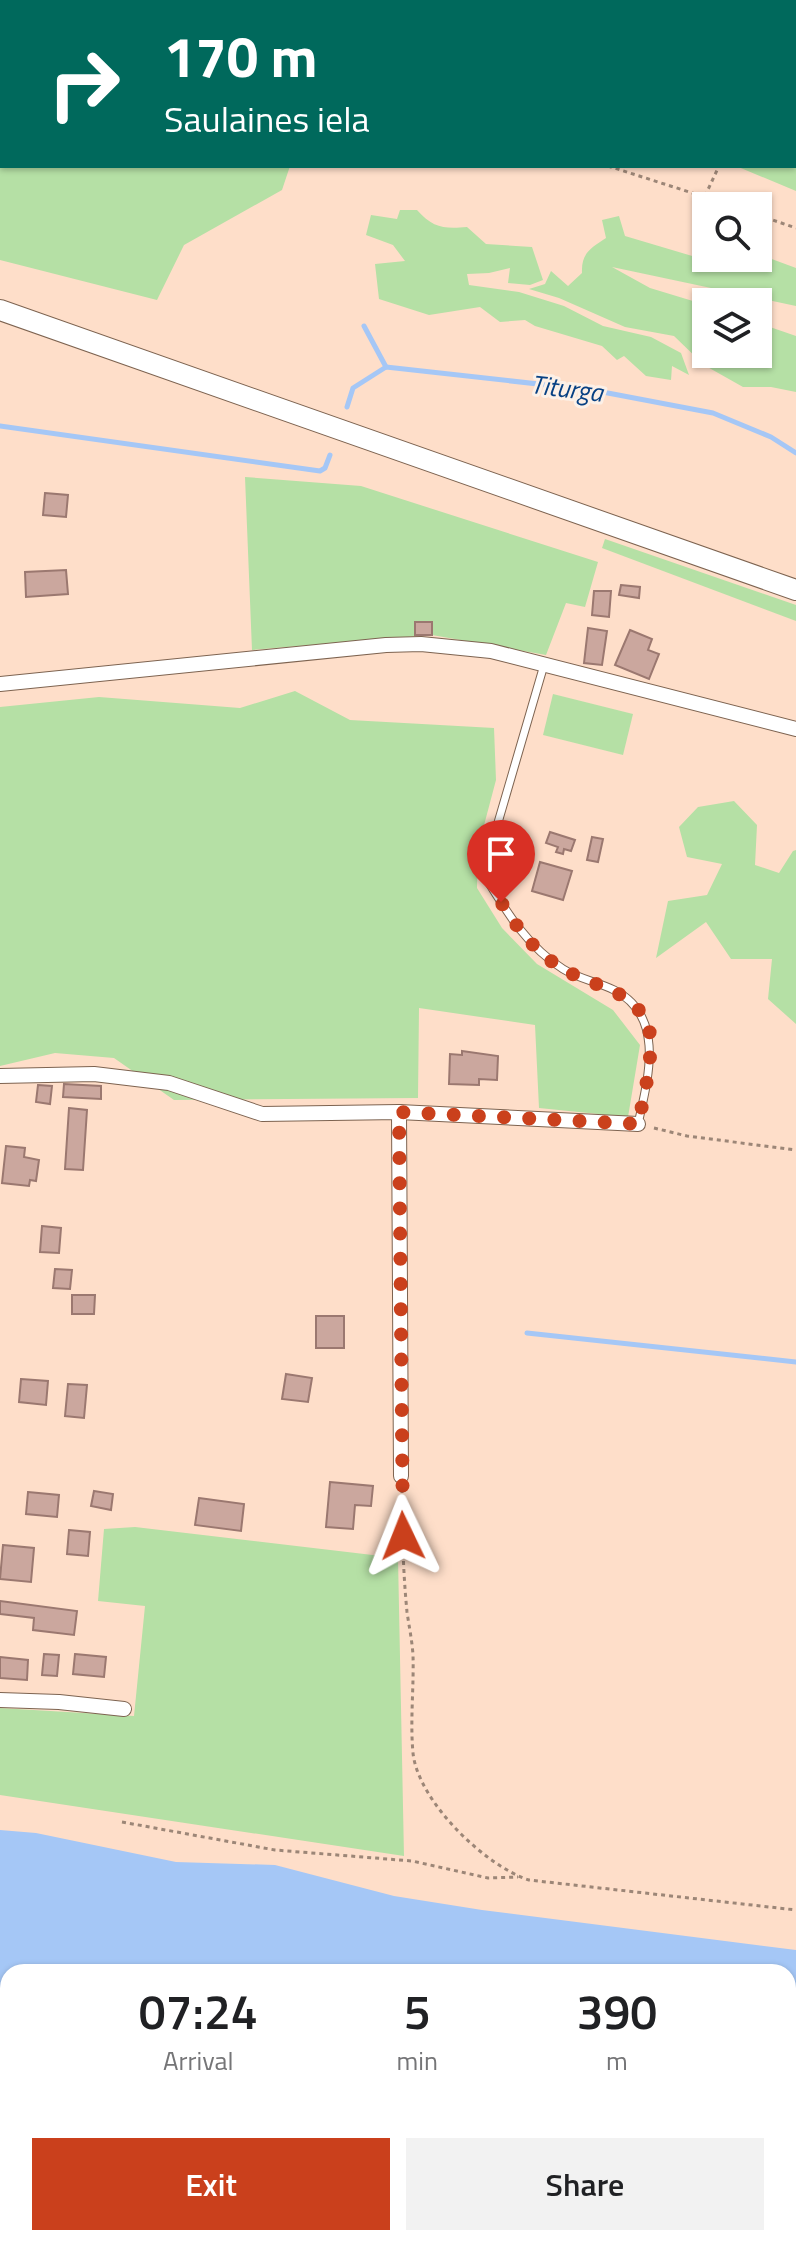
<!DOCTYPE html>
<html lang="en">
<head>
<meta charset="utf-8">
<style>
  :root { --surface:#fff; --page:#f2f2f2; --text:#202124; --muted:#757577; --accent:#ca401c }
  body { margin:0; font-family:"Titillium Web",sans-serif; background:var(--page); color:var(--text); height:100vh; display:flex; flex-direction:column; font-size:30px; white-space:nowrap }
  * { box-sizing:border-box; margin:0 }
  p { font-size:26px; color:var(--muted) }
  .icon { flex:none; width:44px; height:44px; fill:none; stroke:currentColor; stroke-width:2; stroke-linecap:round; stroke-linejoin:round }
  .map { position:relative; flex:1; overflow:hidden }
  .sheet { position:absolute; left:0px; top:1964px; width:796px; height:282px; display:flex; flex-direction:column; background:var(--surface); border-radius:24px 24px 0 0; box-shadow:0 2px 6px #0004 }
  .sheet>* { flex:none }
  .top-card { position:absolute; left:0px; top:0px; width:796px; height:168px; box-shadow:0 2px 6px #0004; background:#00695c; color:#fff; overflow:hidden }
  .tools { position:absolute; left:692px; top:192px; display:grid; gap:16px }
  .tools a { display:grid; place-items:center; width:80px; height:80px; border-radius:0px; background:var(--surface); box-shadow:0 2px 6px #0004; font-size:40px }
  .pin { position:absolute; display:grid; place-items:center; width:68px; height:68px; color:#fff; margin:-82px -34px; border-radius:50% 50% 50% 0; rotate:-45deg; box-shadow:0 0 8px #0007 }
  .pin .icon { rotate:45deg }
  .me { position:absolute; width:88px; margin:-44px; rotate:358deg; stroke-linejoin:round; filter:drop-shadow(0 0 6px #0008) }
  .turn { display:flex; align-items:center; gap:28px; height:168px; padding:0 32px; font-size:36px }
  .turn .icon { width:104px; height:104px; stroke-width:2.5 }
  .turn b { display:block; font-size:56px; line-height:68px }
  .eta { display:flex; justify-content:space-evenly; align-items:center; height:136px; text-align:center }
  .eta b { font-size:48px; font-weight:600; line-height:56px }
  .cta { display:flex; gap:16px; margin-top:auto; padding:16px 32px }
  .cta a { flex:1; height:92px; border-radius:0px; background:var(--accent); color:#fff; font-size:32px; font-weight:600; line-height:92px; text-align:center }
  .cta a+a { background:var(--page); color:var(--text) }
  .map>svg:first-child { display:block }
</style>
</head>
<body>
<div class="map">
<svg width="796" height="2245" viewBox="0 0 796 2245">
  <rect width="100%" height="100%" fill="#fedec9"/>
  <g fill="#b5e0a5">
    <path d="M0 0H605L2 2V166H290L282 190 184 245 157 300 0 260Z"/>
    <path d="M779 0H796V191L736 166H794V2H778Z"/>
    <path d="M400 210H417C433 228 444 229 467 227L486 244 532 247 543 280 530 285 508 283 510 268 489 273 467 274 469 285 519 292 564 306 603 326 651 337 681 353 689 375 672 366 671 380 646 376 624 356 617 360 602 346 535 326 525 320 500 322 480 307 429 315 379 299 375 264 405 261 393 245 366 235 371 215 397 219Z"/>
    <path d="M619 216 625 236 709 261 741 266 769 258 796 268V306L612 267 650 288 706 305V354H758V323L796 336V392L771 387H743L704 365 674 336 625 327 559 298 529 289 545 284 551 271 568 286 582 273C581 253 591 248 606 238L602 220Z"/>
    <path d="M245 477 361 486 598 562 585 607 566 603 546 655 432 635 252 650Z"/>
    <path d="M605 539 796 605V621L602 548Z"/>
    <path d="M295 691 350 720 494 728 496 780 478 848 477 888 502 928 537 964 613 1010 640 1045 628 1117 539 1108 535 1025 419 1008 418 1098 174 1100 114 1058 55 1053 0 1066V707L99 697 240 708Z"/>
    <path d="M553 694 633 714 623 755 543 735Z"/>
    <path d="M734 801 757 825 755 865 779 873 793 851 796 850V1024L768 999 772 959H731L706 922 656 958 668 901 707 895 722 864 687 857 679 827 698 807Z"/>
    <path d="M135 1527 398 1558 404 1856 0 1795V1708L134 1716 145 1606 98 1601 104 1529Z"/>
  </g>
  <path fill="#a5c7f6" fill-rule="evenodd" d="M0 1830 36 1833 176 1862 275 1865 394 1896 482 1910 796 1950V2245H0ZM8 1972H788V2238H8Z"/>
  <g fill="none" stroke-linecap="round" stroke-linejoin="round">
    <g stroke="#a5c7f6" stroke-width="5">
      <path d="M364 326 386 367"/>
      <path d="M347 407 353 388 386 367 592 390 713 413 771 437 796 453"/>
      <path d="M0 426 320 471 325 468 330 455"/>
      <path d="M527 1333 796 1362"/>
    </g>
  </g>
  <g fill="#cba79e" stroke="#9b7870" stroke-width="2">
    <path d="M45 493 68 495 66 517 43 515Z"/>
    <path d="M66 570 68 594 26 597 25 572Z"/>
    <path d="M621 585 640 587 639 598 619 595Z"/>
    <path d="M594 591H611L609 617 592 615Z"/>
    <rect x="415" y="622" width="17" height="13"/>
    <path d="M588 628 607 631 602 665 584 663Z"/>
    <path d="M630 630 652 639 648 650 659 654 649 679 615 665Z"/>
    <path d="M550 832 575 840 571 851 564 849 563 854 556 852 558 847 546 843Z"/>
    <path d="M592 837 603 839 598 862 587 860Z"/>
    <path d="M540 862 572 871 563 900 532 891Z"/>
    <path d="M462 1051 498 1056 497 1080 479 1079V1085L449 1084 450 1054 462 1055Z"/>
    <path d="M64 1084 101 1086V1099L63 1097Z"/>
    <path d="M38 1085 52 1086 50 1104 36 1102Z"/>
    <path d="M69 1108 87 1110 83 1170 65 1169Z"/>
    <path d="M6 1146 25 1148 24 1157 39 1160 36 1181 30 1180 29 1186 2 1183Z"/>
    <path d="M42 1226 61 1228 59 1253 40 1252Z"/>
    <path d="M55 1269 72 1270 70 1289 53 1288Z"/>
    <path d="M72 1295H95L94 1314H72Z"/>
    <rect x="316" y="1316" width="28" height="32"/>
    <path d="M286 1374 312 1378 308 1402 282 1399Z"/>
    <path d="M21 1379 48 1381 46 1405 19 1402Z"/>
    <path d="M68 1384 87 1385 84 1418 65 1416Z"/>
    <path d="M330 1482 373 1486 371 1506 355 1505 353 1529 326 1527Z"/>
    <path d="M94 1491 113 1494 111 1510 91 1506Z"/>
    <path d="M28 1492 59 1495 57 1517 26 1514Z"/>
    <path d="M199 1498 244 1504 241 1531 195 1525Z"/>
    <path d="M69 1530 90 1532 88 1556 67 1554Z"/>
    <path d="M3 1545 34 1548 31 1582 0 1579Z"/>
    <path d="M0 1601 77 1611 74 1635 33 1630 34 1618 0 1614Z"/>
    <path d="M44 1654 59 1655 57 1676 42 1675Z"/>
    <path d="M75 1654 106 1657 104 1677 73 1674Z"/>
    <path d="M0 1657 28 1660 27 1680 0 1678Z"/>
  </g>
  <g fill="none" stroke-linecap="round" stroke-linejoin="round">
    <g stroke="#7d6350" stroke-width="9">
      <path id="lane" d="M544 665 497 826 487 880C508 914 528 947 563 969 579 979 598 982 614 990 666 1016 648 1079 638 1124"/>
    </g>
    <g stroke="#7d6350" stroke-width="16">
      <g id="street">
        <path d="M0 684 386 645 421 644 491 651 796 729"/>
        <path d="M0 1076 94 1074 169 1083 262 1114 399 1112 638 1124"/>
        <path d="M399 1112 401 1476"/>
        <path d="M0 1700 59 1702 124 1709"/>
      </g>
    </g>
    <g stroke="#7d6350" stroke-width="22">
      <path id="primary" d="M0 310 796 590"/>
    </g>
    <g stroke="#9c8677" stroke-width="3" stroke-dasharray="4 4" stroke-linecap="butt">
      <path d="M785 2 786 0"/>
      <path d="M0 4 2 5"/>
      <path d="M608 166 733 206"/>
      <path d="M705 196 719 166"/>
      <path d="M758 215 796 228"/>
      <path d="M654 1128 687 1136 796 1150"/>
      <path d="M402 1489C402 1530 403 1571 407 1612 409 1626 412 1640 413 1655 414 1687 410 1721 413 1753 418 1801 485 1866 529 1880L796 1910"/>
      <path d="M122 1822 275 1850 412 1861 488 1878 518 1877"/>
    </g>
    <use href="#lane" stroke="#fff" stroke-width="7"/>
    <use href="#street" stroke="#fff" stroke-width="14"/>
    <use href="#primary" stroke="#fff" stroke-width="20"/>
  </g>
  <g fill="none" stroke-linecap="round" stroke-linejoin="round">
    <path stroke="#ca401c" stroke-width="14" stroke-dasharray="0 25.2" d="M403 1536 399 1112 638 1124C643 1101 656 1048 648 1026 634 989 593 987 563 969 536 953 517 928 501 902"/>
  </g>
  <g text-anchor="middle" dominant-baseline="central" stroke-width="6" stroke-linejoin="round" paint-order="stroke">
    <g font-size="26" font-style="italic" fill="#064083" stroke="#fcf0e7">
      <text transform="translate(567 388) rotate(7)">Titurga</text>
    </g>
  </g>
</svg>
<div class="tools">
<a><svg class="icon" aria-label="search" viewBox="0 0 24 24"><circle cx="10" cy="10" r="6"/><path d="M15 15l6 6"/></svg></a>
<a><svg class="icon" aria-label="layers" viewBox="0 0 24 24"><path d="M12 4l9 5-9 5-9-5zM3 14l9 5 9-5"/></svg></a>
</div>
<div class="pin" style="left:501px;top:902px;background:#d93025"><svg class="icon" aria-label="arrive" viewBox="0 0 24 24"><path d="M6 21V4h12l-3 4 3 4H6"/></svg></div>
<svg class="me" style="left:403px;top:1536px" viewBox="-20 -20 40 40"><path d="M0-17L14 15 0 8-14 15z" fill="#ca401c" stroke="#fff" stroke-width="4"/></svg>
<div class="top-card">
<div class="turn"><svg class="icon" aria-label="right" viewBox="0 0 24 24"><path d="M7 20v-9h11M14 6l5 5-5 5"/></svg><div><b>170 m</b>Saulaines iela</div></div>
</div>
<section class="sheet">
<div class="eta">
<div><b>07:24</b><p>Arrival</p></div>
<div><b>5</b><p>min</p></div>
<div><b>390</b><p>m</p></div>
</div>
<div class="cta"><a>Exit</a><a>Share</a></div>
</section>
</div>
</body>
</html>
